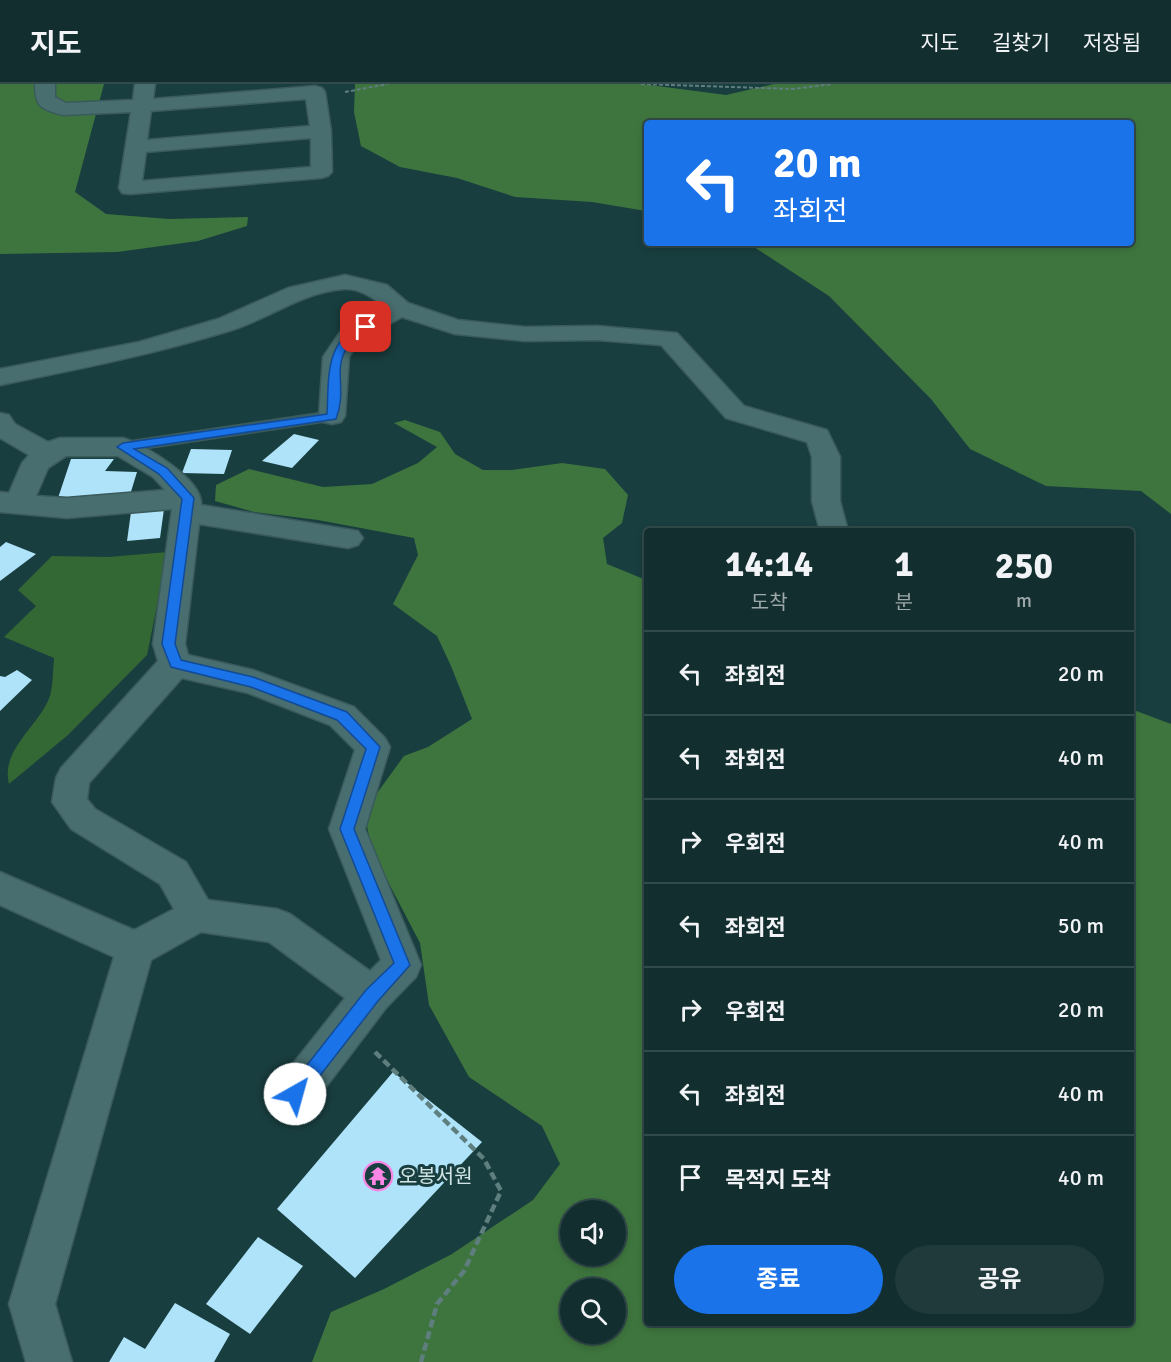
<!DOCTYPE html>
<html lang="ko">
<head>
<meta charset="utf-8">
<style>
  :root { --surface:#132e2f; --page:#203a3b; --text:#f1f3f6; --muted:#9da8aa; --line:#324a4b; --accent:#1a73e8 }
  body { margin:0; font-family:Signika,"Noto Sans KR",sans-serif; background:var(--page); color:var(--text); height:100vh; display:flex; flex-direction:column; font-size:22px; white-space:nowrap }
  * { box-sizing:border-box; margin:0 }
  p { font-size:20px; color:var(--muted) }
  .icon { flex:none; width:33px; height:33px; fill:none; stroke:currentColor; stroke-width:2; stroke-linecap:round; stroke-linejoin:round }
  .map { position:relative; flex:1; overflow:hidden }
  .sheet { position:absolute; left:644px; top:444px; width:490px; height:798px; display:flex; flex-direction:column; background:var(--surface); border-radius:6px; box-shadow:0 3px 9px #0003,0 0 0 2px var(--line) }
  .sheet>* { flex:none }
  .top-card { position:absolute; left:644px; top:36px; width:490px; height:126px; border-radius:6px; box-shadow:0 3px 9px #0003,0 0 0 2px var(--line); background:#1a73e8; color:#fff; overflow:hidden }
  .tools { position:absolute; left:560px; top:1116px; display:grid; gap:12px }
  .tools a { display:grid; place-items:center; width:66px; height:66px; border-radius:50%; background:var(--surface); box-shadow:0 3px 9px #0003,0 0 0 2px var(--line); font-size:30px }
  .pin { position:absolute; display:grid; place-items:center; width:51px; height:51px; color:#fff; margin:-26px; border-radius:12px; box-shadow:0 3px 9px #0006 }
  .me { position:absolute; width:66px; margin:-33px; rotate:38deg; stroke-linejoin:round; filter:drop-shadow(0 0 4px #0008) }
  .turn { display:flex; align-items:center; gap:21px; height:126px; padding:0 30px; font-size:27px }
  .turn .icon { width:78px; height:78px; stroke-width:2.5 }
  .turn b { display:block; font-size:42px; line-height:51px }
  .eta { display:flex; justify-content:space-evenly; align-items:center; height:102px; text-align:center }
  .eta b { font-size:36px; font-weight:700; line-height:42px }
  .primary-button { display:flex; gap:12px; margin-top:auto; padding:12px 30px }
  .primary-button a { flex:1; height:69px; border-radius:36px; background:var(--accent); color:#fff; font-size:24px; font-weight:700; line-height:69px; text-align:center }
  .primary-button a+a { background:var(--page); color:var(--text) }
  ul { padding:0; list-style:none }
  li { display:flex; align-items:center; gap:18px; height:84px; padding:0 30px; border-top:2px solid var(--line) }
  li div { flex:1 }
  li b { display:block; font-size:22px }
  li em { font-style:normal }
  header { display:flex; align-items:center; gap:36px; box-sizing:border-box; height:84px; padding:0 30px; background:var(--surface); border-bottom:2px solid var(--line) }
  header strong { font-size:28px }
  nav { display:flex; gap:33px; margin-inline-start:auto; font-size:21px }
  .map>svg:first-child { display:block }
</style>
</head>
<body>
<header>
<strong>지도</strong>
<nav><a>지도</a><a>길찾기</a><a>저장됨</a></nav>
</header>
<div class="map">
<svg width="1171" height="1278" viewBox="0 0 1171 1278">
  <rect width="100%" height="100%" fill="#193e3f"/>
  <path fill="#336733" d="M168 468 147 571 68 651 9 700C0 666 40 641 50 612 53 601 53 586 54 574L4 553 36 522 18 506 52 472 108 473Z"/>
  <g fill="#3e753e" fill-rule="evenodd">
    <path d="M0 0H104L75 108 106 130 169 135 248 133 247 142 198 157 117 168 0 170Z"/>
    <path d="M355 0H642L726 11 774 0H1171V430L1141 407 1046 402 970 365 931 315 829 212 748 159H1131V39H646V127L592 118 515 113 457 94 400 83 361 62 354 28Z"/>
    <path d="M405 336 440 348 455 370 483 386H512L562 379 605 385 628 411 622 439 603 454 607 480 646 496V1239H1131V625L1171 640V1278H312L331 1228 384 1205 452 1170 533 1116 560 1080 542 1042 469 993 429 921 420 859 372 767 364 727 404 672 428 663 472 635 451 582 437 552 393 520 418 471 414 454 318 436 254 428 215 417 216 401 249 385 323 403 372 400 418 379 437 363 394 339ZM570 1126H615V1172H570ZM570 1204H615V1250H570Z"/>
  </g>
  <g fill="#afe3fa">
    <path d="M294 350 319 356 292 384 262 377Z"/>
    <path d="M191 365 232 366 224 390 182 389Z"/>
    <path d="M71 375H114L105 387 137 388 130 411 57 417Z"/>
    <path d="M164 425 160 454 127 457 131 428Z"/>
    <path d="M6 458 36 470 0 497V463Z"/>
    <path d="M17 586 32 596 0 627V592L5 593Z"/>
    <path d="M393 988 482 1058 355 1194 277 1125Z"/>
    <path d="M258 1153 303 1182 250 1250 206 1220Z"/>
    <path d="M175 1219 230 1250 214 1278H109L124 1253 145 1265Z"/>
  </g>
  <g fill="none" stroke-linecap="round" stroke-linejoin="round">
    <g stroke="#3a5a5b" stroke-width="4">
      <path id="lane" d="M332 328 339 332 337 335 123 367 116 363 123 359Z"/>
    </g>
    <g stroke="#3a5a5b" stroke-width="3">
      <g id="street">
        <path d="M35 0H55V13L66 19 133 16 135 0H155L153 15 315 2 322 4 325 8 331 47 332 88 328 92 321 94 130 110 122 109 119 104 131 28 63 31C41 25 35 23 35 0ZM306 15 310 42 147 56 151 27ZM311 54V83L142 97 146 68Z"/>
        <path d="M345 191 387 201 408 219 458 236 525 243 597 242 677 249 744 322 827 346 840 373V417L848 447H820L812 417V373L807 358 726 334 661 261 597 256 525 257 455 250 402 233 358 258 349 273 345 332 341 338 332 340 323 338 319 332 323 273 340 248 384 223C373 213 359 204 344 205 303 208 270 234 232 246 155 270 79 285 0 301V285L139 258 218 235 288 204Z"/>
        <path d="M0 329 9 331 15 340 48 358 60 354H123C144 360 204 396 201 421L358 447 363 454 358 461 348 464 199 440 185 560 188 571 253 586 354 623 385 654 390 663 365 745 421 881 416 893 386 924 310 1024 295 1030 280 1024 274 1010 280 996 345 914 269 858 201 848 151 876 55 1220 72 1278H26L9 1220 114 873 0 821V788L134 846 174 825 160 800 71 745 52 718 56 694 61 684 158 577 153 560 172 425 67 434 0 428V408L9 409 22 379 29 371 0 354ZM66 372H118L153 393 165 406 67 414 36 412 48 384ZM182 594 248 609 330 641 355 666 329 745 381 876 370 887 290 830 277 825 208 816 186 778 95 725 87 715 89 699Z"/>
      </g>
    </g>
    <g stroke="#5f7e7e" stroke-width="2" stroke-dasharray="4 2" stroke-linecap="butt">
      <path d="M641 0 793 5 832 0"/>
      <path d="M345 8 388 0"/>
    </g>
    <path stroke="#5f7e7e" stroke-width="4.5" stroke-dasharray="8 4" stroke-linecap="butt" d="M375 968 484 1075 501 1107 464 1187 437 1220 421 1278"/>
    <use href="#lane" fill="#496e6f" fill-rule="evenodd"/>
    <use href="#street" fill="#496e6f" fill-rule="evenodd"/>
  </g>
  <path fill="#1a73e8" stroke="#114b97" stroke-width="1.5" d="M366 240 370 241V245C321 273 351 296 336 335L134 365 167 384 194 414 175 560 181 576 253 593 347 628 380 663 354 745 410 881 378 917 301 1016 295 1018 289 1016 287 1010 289 1004 366 906 394 879 340 745 366 665 337 636 251 603 171 583 162 560 182 415 159 390 117 363 123 359 327 330C329 294 324 254 366 240Z"/>
  <defs>
    <g id="temple-ring" transform="scale(1.5)"><circle r="9.5" fill="#193e3f" stroke="#fc86e3" stroke-width="1.5"/><path d="M0-6L5-2H3V0L6.5 2.5H4V6H1.5V3h-3V6H-4V2.5H-6.5L-3 0V-2H-5Z" fill="#fc86e3"/></g>
  </defs>
  <g fill-rule="evenodd">
    <use href="#temple-ring" x="378" y="1092"/>
  </g>
  <g text-anchor="middle" dominant-baseline="central" stroke-width="6" stroke-linejoin="round" paint-order="stroke">
    <g font-size="20" fill="#d0e4e4" stroke="#193e3f" text-anchor="start">
      <text x="399" y="1092">오봉서원</text>
    </g>
  </g>
</svg>
<div class="tools">
<a><svg class="icon" aria-label="sound" viewBox="0 0 24 24"><path d="M4 9h4l5-4v14l-5-4H4zM17 9q2 3 0 6"/></svg></a>
<a><svg class="icon" aria-label="search" viewBox="0 0 24 24"><circle cx="10" cy="10" r="6"/><path d="M15 15l6 6"/></svg></a>
</div>
<div class="pin" style="left:366px;top:243px;background:#d93025"><svg class="icon" aria-label="arrive" viewBox="0 0 24 24"><path d="M6 21V4h12l-3 4 3 4H6"/></svg></div>
<svg class="me" style="left:295px;top:1010px" viewBox="-20 -20 40 40"><circle r="19" fill="#fff"/><path d="M0-13L10 11 0 6-10 11z" fill="#1a73e8"/></svg>
<div class="top-card">
<div class="turn"><svg class="icon" aria-label="left" viewBox="0 0 24 24"><path d="M17 20v-9H6M10 6l-5 5 5 5"/></svg><div><b>20 m</b>좌회전</div></div>
</div>
<section class="sheet">
<div class="eta">
<div><b>14:14</b><p>도착</p></div>
<div><b>1</b><p>분</p></div>
<div><b>250</b><p>m</p></div>
</div>
<ul>
<li><svg class="icon" aria-label="left" viewBox="0 0 24 24"><path d="M17 20v-9H6M10 6l-5 5 5 5"/></svg><div><b>좌회전</b></div><em>20 m</em></li>
<li><svg class="icon" aria-label="left" viewBox="0 0 24 24"><path d="M17 20v-9H6M10 6l-5 5 5 5"/></svg><div><b>좌회전</b></div><em>40 m</em></li>
<li><svg class="icon" aria-label="right" viewBox="0 0 24 24"><path d="M7 20v-9h11M14 6l5 5-5 5"/></svg><div><b>우회전</b></div><em>40 m</em></li>
<li><svg class="icon" aria-label="left" viewBox="0 0 24 24"><path d="M17 20v-9H6M10 6l-5 5 5 5"/></svg><div><b>좌회전</b></div><em>50 m</em></li>
<li><svg class="icon" aria-label="right" viewBox="0 0 24 24"><path d="M7 20v-9h11M14 6l5 5-5 5"/></svg><div><b>우회전</b></div><em>20 m</em></li>
<li><svg class="icon" aria-label="left" viewBox="0 0 24 24"><path d="M17 20v-9H6M10 6l-5 5 5 5"/></svg><div><b>좌회전</b></div><em>40 m</em></li>
<li><svg class="icon" aria-label="arrive" viewBox="0 0 24 24"><path d="M6 21V4h12l-3 4 3 4H6"/></svg><div><b>목적지 도착</b></div><em>40 m</em></li>
</ul>
<div class="primary-button"><a>종료</a><a>공유</a></div>
</section>
</div>
</body>
</html>
